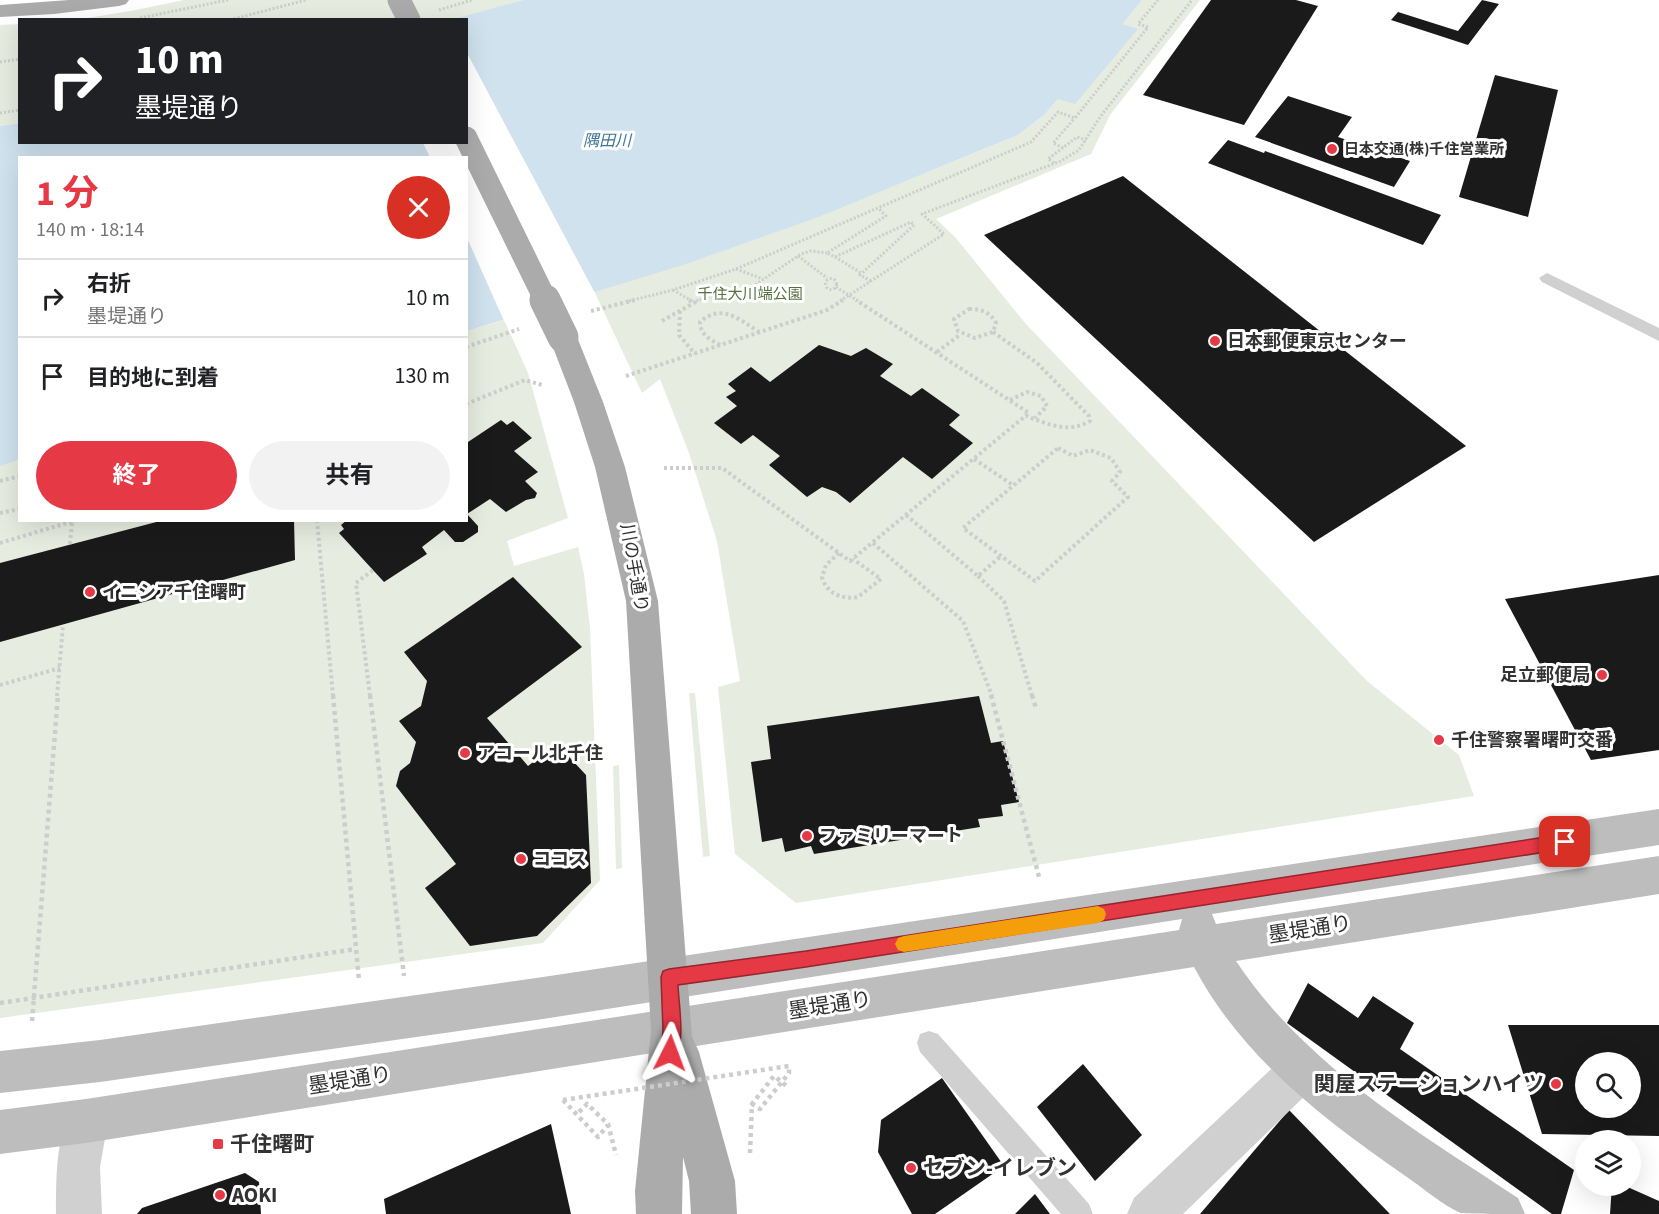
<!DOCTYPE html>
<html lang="ja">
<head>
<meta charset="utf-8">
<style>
  :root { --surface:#fff; --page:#f2f2f2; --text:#202124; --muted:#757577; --line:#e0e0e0; --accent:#e63946 }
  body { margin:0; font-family:"Source Sans 3","Noto Sans JP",sans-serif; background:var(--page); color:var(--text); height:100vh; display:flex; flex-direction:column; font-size:22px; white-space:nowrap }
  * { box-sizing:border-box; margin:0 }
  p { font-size:20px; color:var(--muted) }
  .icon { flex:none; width:33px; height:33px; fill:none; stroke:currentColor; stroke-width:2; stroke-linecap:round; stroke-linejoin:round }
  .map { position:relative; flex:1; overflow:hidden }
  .side { position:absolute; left:18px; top:156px; width:450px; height:366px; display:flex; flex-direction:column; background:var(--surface); border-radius:0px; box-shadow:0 6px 24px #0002 }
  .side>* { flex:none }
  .banner { position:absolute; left:18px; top:18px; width:450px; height:126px; border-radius:0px; box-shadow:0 6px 24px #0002; background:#202124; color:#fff; overflow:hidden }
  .tools { position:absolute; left:1575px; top:1052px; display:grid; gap:12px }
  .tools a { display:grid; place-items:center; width:66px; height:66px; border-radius:50%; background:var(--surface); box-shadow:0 6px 24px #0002; font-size:30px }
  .pin { position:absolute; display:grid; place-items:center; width:51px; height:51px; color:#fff; margin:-26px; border-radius:12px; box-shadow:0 3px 9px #0006 }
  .me { position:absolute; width:66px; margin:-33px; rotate:3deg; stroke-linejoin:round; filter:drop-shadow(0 0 4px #0008) }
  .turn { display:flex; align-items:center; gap:21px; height:126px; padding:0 18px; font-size:27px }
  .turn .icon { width:78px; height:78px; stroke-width:2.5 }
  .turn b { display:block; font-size:42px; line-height:51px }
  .round { display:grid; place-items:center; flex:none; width:63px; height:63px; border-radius:32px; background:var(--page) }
  .overview { display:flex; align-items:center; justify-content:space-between; height:102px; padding:0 18px }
  h1 { font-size:36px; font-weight:700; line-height:45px; color:var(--accent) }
  .primary-button { display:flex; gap:12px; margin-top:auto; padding:12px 18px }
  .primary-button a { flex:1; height:69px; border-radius:36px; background:var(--accent); color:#fff; font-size:24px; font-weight:700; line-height:69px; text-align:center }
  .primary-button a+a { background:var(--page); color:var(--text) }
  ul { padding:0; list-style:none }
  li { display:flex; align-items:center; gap:18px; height:78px; padding:0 18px; border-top:2px solid var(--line) }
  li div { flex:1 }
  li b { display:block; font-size:22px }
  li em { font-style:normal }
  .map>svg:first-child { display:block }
</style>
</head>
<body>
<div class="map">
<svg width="1659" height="1214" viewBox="0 0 1659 1214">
  <rect width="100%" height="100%" fill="#fff"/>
  <g fill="#e6ecdf">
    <path d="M184 0H523L454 20H75L136 10Z"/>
    <path d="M1142 0H1200L1110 115 1091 154 936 219 955 237 1026 324 1367 681 1459 755 1474 796 796 903 735 854 718 687 740 681 717 541 689 453 660 379 642 393 594 291C739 248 879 193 1018 135L1044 115 1058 99 1137 29 1123 24Z"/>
    <path d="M20 24 19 123 0 126V25Z"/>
    <path d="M504 320 528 373 568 518 507 541 514 566 578 547 584 574 590 628 600 880 543 943 0 1018V465L19 460 20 520H466L467 331Z"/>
    <path d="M689 693H695L710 856 703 857Z"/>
    <path d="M619 765 622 868 616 869 613 766Z"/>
  </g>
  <path fill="#cfe2ee" d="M523 0H1142L1123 24 1138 29 1075 104 1058 99 1044 115 1018 135 821 216 686 264 467 331 466 158H20L19 460 0 466V126L19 123 20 142H466V20L454 19Z"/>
  <path fill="#fff" d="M467 53 596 295 505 323 467 238 466 158 430 157 423 143 466 142Z"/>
  <g fill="#1a1a1a" fill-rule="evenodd">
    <path d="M1211 0H1296L1318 6 1244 125 1143 95Z"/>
    <path d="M1482 0 1499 4 1468 45 1391 20 1398 12 1458 31Z"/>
    <path d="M1495 75 1558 90 1528 217 1459 197Z"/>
    <path d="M1288 96 1352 117 1338 137 1410 161 1394 187 1255 137Z"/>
    <path d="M1228 140 1264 153 1265 151 1441 215 1423 245 1208 163Z"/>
    <path d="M1123 176 1466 446 1314 542 984 235Z"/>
    <path d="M819 345 851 356 866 348 893 364 880 376 911 396 922 388 960 415 949 425 973 443 932 479 903 457 850 503 836 492 822 487 807 497 769 465 780 456 753 435 741 444 714 423 737 406 726 397 736 391 728 384 751 367 770 382Z"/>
    <path d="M501 420 507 425 513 421 532 438 514 451 538 472 525 481 537 493 535 498 526 500 506 512 490 499 467 514 478 526V532L463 542H455L444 530 422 547 427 554 384 582 339 533 344 529 341 525 347 520H466V439L468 442Z"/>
    <path d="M164 520H294L295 560 0 642V563Z"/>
    <path d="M1659 575V750L1591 760 1505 599Z"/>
    <path d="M513 577 582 647 487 718 528 766 557 744 586 775 591 883 537 936 470 946 425 888 456 864 396 786 400 771 410 763 416 742 399 721 421 706 427 681 404 652Z"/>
    <path d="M979 696 991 743 1003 741 1019 802 1001 805 1003 816 978 819 980 827 814 854 811 846 785 852 782 838 762 842 751 762 771 759 767 726Z"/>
    <path d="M1308 983 1358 1018 1373 996 1414 1023 1400 1049 1574 1170 1561 1214H1552L1287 1023Z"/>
    <path d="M1508 1025H1659V1136L1542 1134ZM1586 1062H1630V1107H1586Z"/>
    <path d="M1083 1064 1142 1135 1095 1181 1037 1107Z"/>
    <path d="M942 1078 1004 1166 935 1214H912L878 1152 881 1120Z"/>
    <path d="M1289 1110 1390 1214H1200Z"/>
    <path d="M551 1124 571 1214H386L384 1199Z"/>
    <path d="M245 1173 259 1182 261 1214H137L142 1208Z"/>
    <path d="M1612 1185H1623L1659 1201V1214H1610Z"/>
    <path d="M1035 1194 1050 1214H1015Z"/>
  </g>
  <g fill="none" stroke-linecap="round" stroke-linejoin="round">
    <g stroke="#cdcdcd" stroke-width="3" stroke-dasharray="2 2" stroke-linecap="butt">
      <path d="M439 10 472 0"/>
      <path d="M140 18 228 0"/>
      <path d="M230 20 306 0"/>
      <path d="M0 62 20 59"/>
      <path d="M0 113 20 110"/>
      <path d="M1063 148 1053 143 1075 118"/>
      <path d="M1054 163 1048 159 1077 137 1086 140"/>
      <path d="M798 256 827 278"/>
      <path d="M835 257 861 273"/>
      <path d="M736 269 763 279"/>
      <circle cx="831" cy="284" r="5.5"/>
      <path d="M871 281 860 275 914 225 911 222 835 257 827 253 886 216 878 208"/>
      <path d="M836 287 858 301"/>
      <path d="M673 290 692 301"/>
      <path d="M629 301 673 290 736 269 1031 142 1058 112 1075 118 1148 27 1138 24 1158 0"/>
      <path d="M696 301 716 295 737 297 801 254 811 251 827 253"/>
      <path d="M840 301 944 234 922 214 1061 161 1079 150 1100 117 1192 0"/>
    </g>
    <g stroke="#cdcdcd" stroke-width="4" stroke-dasharray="3 3" stroke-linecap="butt">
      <path d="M689 300 693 302"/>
      <path d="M969 309C981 309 990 312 996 323L993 332 975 338 958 331 954 319Z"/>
      <path d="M591 311 635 300"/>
      <path d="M680 311 679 335 695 354"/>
      <path d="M662 321 699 300"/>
      <path d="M993 332 1037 363 1089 416 1090 421C1068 434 1048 424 1026 416"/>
      <path d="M720 345C710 339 700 335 700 322 721 303 739 319 759 332"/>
      <path d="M466 347 519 329"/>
      <path d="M937 352 961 334"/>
      <path d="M626 376 827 310 843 300"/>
      <path d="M1010 400 1027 392 1041 396 1047 406 1035 418"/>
      <path d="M466 404 525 380 542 385"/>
      <path d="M1058 448 1073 456 1090 450 1111 458 1120 472 1112 481 1128 497 1035 581 963 528Z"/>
      <path d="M974 459 1013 485"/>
      <path d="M664 468H722L850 561 1029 413 856 300"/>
      <path d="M0 481 20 476"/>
      <path d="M0 513 20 509"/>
      <path d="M906 515 978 576 1001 556"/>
      <path d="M317 520 333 696"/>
      <path d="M0 543 77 520"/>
      <path d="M873 543 963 621 992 696"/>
      <path d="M70 544 72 522"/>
      <path d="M839 553 826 565 822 577C826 593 842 600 858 597L881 579 853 559"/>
      <path d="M978 576 1004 601 1032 696"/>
      <path d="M0 685 60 668"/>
      <path d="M57 696 63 625"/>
      <path d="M370 696 356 583 373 570"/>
    </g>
    <g stroke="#cdcdcd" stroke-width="4.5" stroke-dasharray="4 4" stroke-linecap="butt">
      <path d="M333 695 359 981"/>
      <path d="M370 695 404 976"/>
      <path d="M991 695 1039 877"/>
      <path d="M1032 695 1036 708"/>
      <path d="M0 1003 356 949"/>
      <path d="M32 1021 58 695"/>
      <path d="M563 1100 598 1137 608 1125"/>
      <path d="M579 1112 587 1104 608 1124 616 1155"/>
      <path d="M750 1153 752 1104 774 1076 789 1088"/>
    </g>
    <g fill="#d0d0d0" fill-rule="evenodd">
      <path d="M1547 273 1659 328V341L1542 282 1539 278Z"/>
      <path d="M929 1031 938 1034 1089 1204 1093 1214H1061L920 1052 917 1043 920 1034Z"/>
    </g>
    <g fill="#d0d0d0" fill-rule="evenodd">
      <path d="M1300 1050 1315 1056 1321 1071 1315 1086 1183 1214H1127L1134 1198 1285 1056Z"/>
      <path d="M86 1099 101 1106 108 1121 100 1167 102 1214H56C56 1177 56 1141 71 1106Z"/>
    </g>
    <path fill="#bdbdbd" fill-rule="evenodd" d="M1659 809V845L1212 914 1216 924 1659 856V894L1236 961C1306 1066 1415 1130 1518 1198L1525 1214C1511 1214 1471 1214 1461 1213 1445 1207 1419 1185 1404 1175 1323 1119 1241 1056 1194 967L86 1143 0 1154V1110L86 1099 1179 930 1182 919 543 1019 100 1082 0 1093V1051L100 1040 543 977Z"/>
    <g fill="#ababab" fill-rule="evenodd">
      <path d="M69 0H129L126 4 119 6 54 14 0 17V5Z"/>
      <path d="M563 328 573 330 577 337 603 402 625 467 658 601 692 1037 699 1052 735 1181 737 1214H691L689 1181 683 1157 682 1214H636L635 1191 651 1030 626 601 595 467 574 402 549 337 553 330Z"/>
    </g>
    <path stroke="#cdcdcd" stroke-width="4.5" stroke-dasharray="4 4" stroke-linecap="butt" d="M563 1100 789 1066V1073L760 1109 752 1104"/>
    <g stroke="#ababab" stroke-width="23">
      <path d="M399 0 409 20"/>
      <path d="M466 138 546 301"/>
    </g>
    <path stroke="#ababab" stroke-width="31" d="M545 300 563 337"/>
  </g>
  <path fill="#e63946" stroke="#96252e" stroke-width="1.5" d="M1565 834 1571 836 1573 842 1571 847 1565 849 806 967 678 985C679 1008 685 1037 676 1059L670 1062 664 1059 661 1053 663 1030 661 977 663 971 669 969 806 951Z"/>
  <path fill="#f59e0b" d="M1098 906 1104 909 1106 914 1104 920 1098 923 904 952 898 950 895 944 898 938 904 936Z"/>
  <g fill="#e63946" stroke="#fff" stroke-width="2">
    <circle cx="1332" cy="149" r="6"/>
    <circle cx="1215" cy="341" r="6"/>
    <circle cx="90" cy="592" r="6"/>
    <circle cx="1602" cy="675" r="6"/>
    <circle cx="1439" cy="740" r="6"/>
    <circle cx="465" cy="753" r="6"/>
    <circle cx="807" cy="836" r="6"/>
    <circle cx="521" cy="859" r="6"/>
    <circle cx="1556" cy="1084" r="6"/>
    <rect x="212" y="1138" width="12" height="12" rx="3"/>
    <circle cx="911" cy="1168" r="6"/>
    <circle cx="220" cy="1195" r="6"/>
  </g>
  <g text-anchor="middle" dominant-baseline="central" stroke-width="6" stroke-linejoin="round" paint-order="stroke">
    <g font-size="15" font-weight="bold" fill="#333" stroke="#fff" text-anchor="start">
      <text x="1344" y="149">日本交通(株)千住営業所</text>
    </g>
    <g font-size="15" fill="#56703f" stroke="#fff">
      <text x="750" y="294">千住大川端公園</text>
    </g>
    <g font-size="16" font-style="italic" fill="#3f7597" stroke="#fff">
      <text x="607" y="141">隅田川</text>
    </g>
    <g font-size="18" font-weight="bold" fill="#333" stroke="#fff" text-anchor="start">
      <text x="1227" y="341">日本郵便東京センター</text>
      <text x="102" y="592">イニシア千住曙町</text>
      <text x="1590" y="675" text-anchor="end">足立郵便局</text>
      <text x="1451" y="740">千住警察署曙町交番</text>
      <text x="477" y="753">アコール北千住</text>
      <text x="819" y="836">ファミリーマート</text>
      <text x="533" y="859">ココス</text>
    </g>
    <g font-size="18" fill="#333" stroke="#fff">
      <text transform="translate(634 568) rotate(80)">川の手通り</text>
    </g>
    <g font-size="21" fill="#333" stroke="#fff">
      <text transform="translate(1310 929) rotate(-9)">墨堤通り</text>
      <text transform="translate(830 1005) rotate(-9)">墨堤通り</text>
      <text transform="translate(350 1080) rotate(-9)">墨堤通り</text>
    </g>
    <g font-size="21" font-weight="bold" fill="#333" stroke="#fff" text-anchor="start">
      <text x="1544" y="1084" text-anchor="end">関屋ステーションハイツ</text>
      <text x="230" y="1144">千住曙町</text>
      <text x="923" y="1168">セブン-イレブン</text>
      <text x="232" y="1195">AOKI</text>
    </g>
  </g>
</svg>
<div class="tools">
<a><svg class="icon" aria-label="search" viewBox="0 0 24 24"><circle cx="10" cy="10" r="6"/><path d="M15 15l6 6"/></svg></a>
<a><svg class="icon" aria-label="layers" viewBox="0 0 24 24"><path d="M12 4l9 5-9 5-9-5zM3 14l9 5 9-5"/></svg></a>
</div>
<div class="pin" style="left:1565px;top:842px;background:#d93025"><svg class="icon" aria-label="arrive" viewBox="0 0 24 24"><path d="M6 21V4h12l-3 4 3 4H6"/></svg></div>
<svg class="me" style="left:670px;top:1053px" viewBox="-20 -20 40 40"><path d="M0-17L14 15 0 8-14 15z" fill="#e63946" stroke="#fff" stroke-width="4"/></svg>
<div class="banner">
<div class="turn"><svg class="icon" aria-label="right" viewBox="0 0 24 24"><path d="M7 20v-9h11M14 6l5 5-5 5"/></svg><div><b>10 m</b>墨堤通り</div></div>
</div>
<section class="side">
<div class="overview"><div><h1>1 分</h1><p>140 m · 18:14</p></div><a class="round" style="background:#d93025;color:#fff"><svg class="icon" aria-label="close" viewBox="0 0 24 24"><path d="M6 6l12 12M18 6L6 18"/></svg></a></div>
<ul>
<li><svg class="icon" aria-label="right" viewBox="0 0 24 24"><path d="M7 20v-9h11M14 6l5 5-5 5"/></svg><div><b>右折</b><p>墨堤通り</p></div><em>10 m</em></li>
<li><svg class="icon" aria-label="arrive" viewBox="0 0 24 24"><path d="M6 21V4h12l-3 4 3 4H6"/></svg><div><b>目的地に到着</b></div><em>130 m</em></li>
</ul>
<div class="primary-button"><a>終了</a><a>共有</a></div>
</section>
</div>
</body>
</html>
